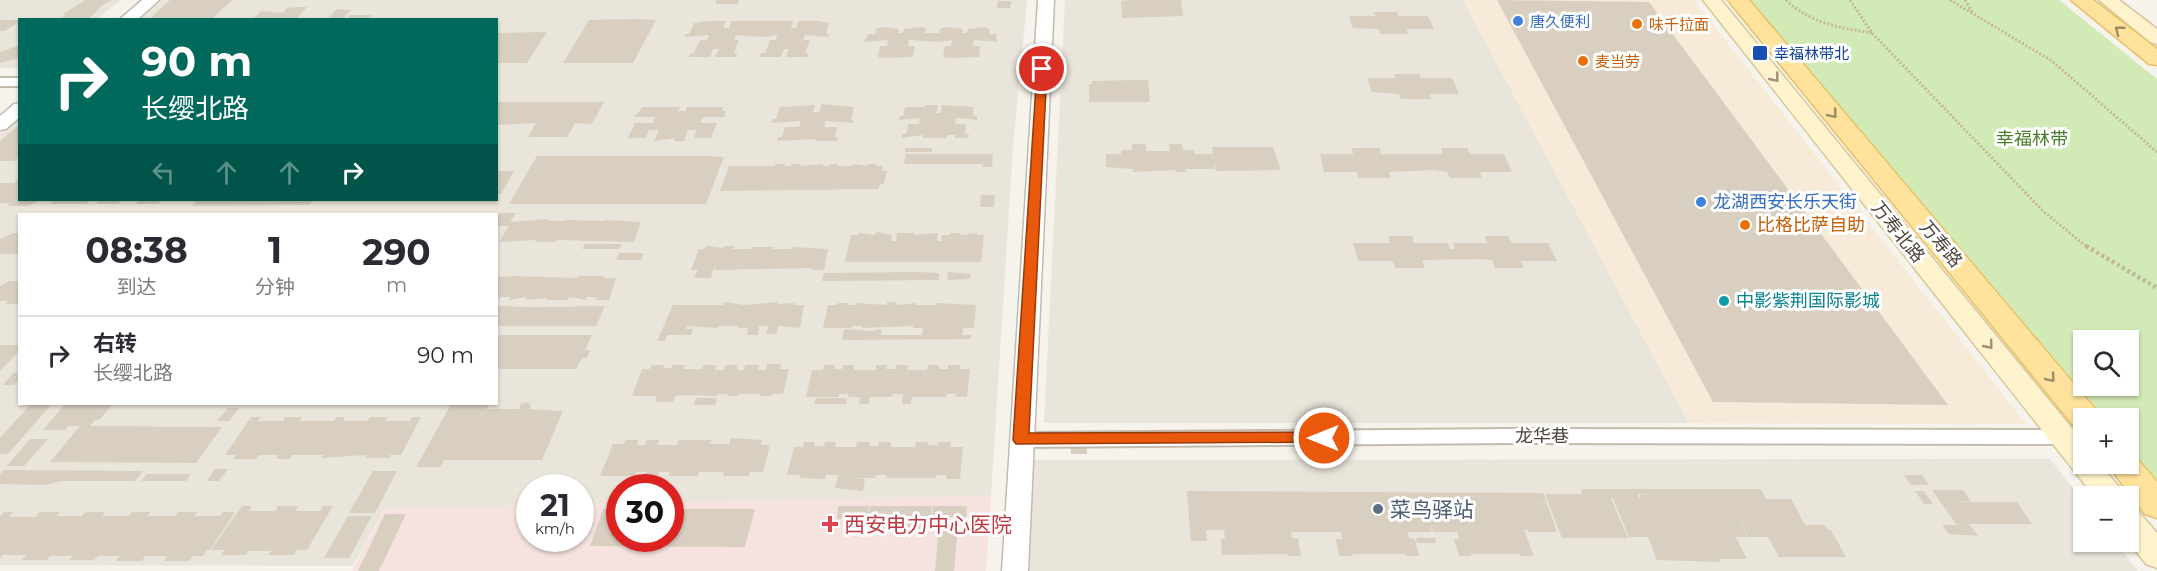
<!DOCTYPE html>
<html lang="zh">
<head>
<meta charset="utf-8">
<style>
  :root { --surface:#fff; --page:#f2f2f3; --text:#2b2b33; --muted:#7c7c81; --line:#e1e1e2 }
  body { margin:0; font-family:Montserrat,"Noto Sans SC",sans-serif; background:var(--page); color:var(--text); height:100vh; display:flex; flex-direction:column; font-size:22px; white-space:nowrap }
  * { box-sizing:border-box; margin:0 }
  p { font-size:20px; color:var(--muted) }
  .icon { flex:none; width:33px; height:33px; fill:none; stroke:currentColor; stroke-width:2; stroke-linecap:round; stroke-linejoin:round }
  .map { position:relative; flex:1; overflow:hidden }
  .panel { position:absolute; left:18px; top:213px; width:480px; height:192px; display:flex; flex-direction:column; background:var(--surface); border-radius:0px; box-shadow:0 2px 4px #0004 }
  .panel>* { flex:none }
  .banner { position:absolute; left:18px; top:18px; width:480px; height:183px; border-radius:0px; box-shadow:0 2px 4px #0004; background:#00695c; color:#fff; overflow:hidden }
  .controls { position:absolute; left:2073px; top:330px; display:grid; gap:12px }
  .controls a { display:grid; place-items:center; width:66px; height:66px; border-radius:0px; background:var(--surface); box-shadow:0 2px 4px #0004; font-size:30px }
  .speed { position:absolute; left:516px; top:474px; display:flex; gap:12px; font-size:30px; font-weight:700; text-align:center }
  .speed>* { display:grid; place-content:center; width:78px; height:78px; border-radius:50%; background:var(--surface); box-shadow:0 2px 4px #0004; line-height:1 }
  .speed small { font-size:15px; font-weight:400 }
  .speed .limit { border:9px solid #d22; background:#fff; color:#111 }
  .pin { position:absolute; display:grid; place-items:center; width:51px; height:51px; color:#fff; margin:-26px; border:3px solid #fff; border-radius:50%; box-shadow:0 2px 6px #0007 }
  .me { position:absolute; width:66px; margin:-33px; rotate:270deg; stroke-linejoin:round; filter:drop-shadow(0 0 4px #0008) }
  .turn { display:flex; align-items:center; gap:21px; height:126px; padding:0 24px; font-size:27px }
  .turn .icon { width:78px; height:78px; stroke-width:2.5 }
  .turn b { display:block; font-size:42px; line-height:51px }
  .lanes { display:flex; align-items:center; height:57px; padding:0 24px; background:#0003; justify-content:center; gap:30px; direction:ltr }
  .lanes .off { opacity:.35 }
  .eta { display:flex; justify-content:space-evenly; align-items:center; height:102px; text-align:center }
  .eta b { font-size:36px; font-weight:700; line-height:42px }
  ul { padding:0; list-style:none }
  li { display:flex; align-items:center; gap:18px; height:78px; padding:0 24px; border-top:2px solid var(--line) }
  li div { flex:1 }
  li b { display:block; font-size:22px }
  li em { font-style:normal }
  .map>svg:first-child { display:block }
</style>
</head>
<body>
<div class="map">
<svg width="2157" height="571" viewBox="0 0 2157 571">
  <rect width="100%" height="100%" fill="#f6f3ec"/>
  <g fill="#eae5da" fill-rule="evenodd">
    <path d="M0 0H121L97 19 20 20 19 68H0Z"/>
    <path d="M159 0H1027L1013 146 991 496 671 503 670 488H620L619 504 581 505 580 488H530L529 506 384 509 353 566 0 565V134L19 117 20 200H496V20L136 19ZM20 214H496V404H20Z"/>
    <path d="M1065 0H1463L1689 423H1044Z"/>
    <path d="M2050 459 2083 501 2084 542H2115L2138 571H1029L1033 460Z"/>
  </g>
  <path fill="#f7ead8" d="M1463 0H1694L2026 424 1689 423Z"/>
  <path fill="#f6e3e0" d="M991 496 986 571H352L384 509 529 506 530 538H580L581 505 619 504 620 538H670L671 503Z"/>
  <path fill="#d2eab5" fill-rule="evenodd" d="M1750 0H2059L2157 79V480L2129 447 2128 418H2105ZM2084 340H2128V386H2084Z"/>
  <g fill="#d8cfc1">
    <path d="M85 0H112L102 5 88 20H60L65 15H62Z"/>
    <path d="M170 0H232L211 20H148Z"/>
    <path d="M717 0H739L738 4H715Z"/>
    <path d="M1128 0H1181L1183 16 1122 18 1121 1Z"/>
    <path d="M1497 0 1649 2 1948 405 1713 402Z"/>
    <path d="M998 1H1011L1010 8H997Z"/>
    <path d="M298 7H307L295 20H252L261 11 283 13 287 8Z"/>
    <path d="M337 9 351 10 342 20H326Z"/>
    <path d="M1374 12H1397L1399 16H1428L1434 29H1406L1408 34H1380L1379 29 1353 28 1349 16H1376Z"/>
    <path d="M350 15H371L367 19 346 20Z"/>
    <path d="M635 19 656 20 633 63H563L589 20Z"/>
    <path d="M0 20H20V21L5 31H0Z"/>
    <path d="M708 21H726L723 28H729L731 21H793L791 28H796L798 21H817L829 23 826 34H829L828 37 805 35 803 40H810L805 53H808L807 57H786L789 49H784L781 57H760L761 53H765L770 40H776L777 35 764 37 736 35 734 40H739L734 53H737L736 57H715L719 49H713L710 57H689L691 53H694L700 40H707L709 35 684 37 686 34H689L694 23Z"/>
    <path d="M882 27 899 29 898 33H903L904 29 922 27 926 29 925 33H939L940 29 945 27 963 29 962 33H967L968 29 985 27 989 29V34H996L997 42 974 40 973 46H980L979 57 950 58 943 57 945 46H951L952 40 939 42 909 40 908 46H915L913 57 884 58 878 57 880 46H887L888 40 863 42 869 34H875L876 29Z"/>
    <path d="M547 32 527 63H496V33Z"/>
    <path d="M20 45V58L0 63V52Z"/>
    <path d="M1394 74H1419L1421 78H1452L1459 94H1429L1431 99H1401L1399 94 1372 92 1367 78H1396Z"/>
    <path d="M1136 80H1148L1150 102H1089V84H1092V81Z"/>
    <path d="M496 102H604L592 124 575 123 567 137H528L536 123 496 125Z"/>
    <path d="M822 104 854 107 851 120H854L853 123 826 121 824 127H837L835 137H838L837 141H816V139L777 141 778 137H782L785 127H799L801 121 771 123 773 119H776L780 107 815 105 813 112H819Z"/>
    <path d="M925 105H938L936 113H941L942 105 974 107 973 116H977V120L956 118 955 124H966L965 134H969L968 138H955V135H947V138H923V135L902 138V134H906L908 124H919L920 118 899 120 900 116H903L905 107H925Z"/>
    <path d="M643 107H680L678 111H686L687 107H724L722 111H726L724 117H703L700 123H717L711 138H694L697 130H688L684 141H674L675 138 654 141 659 130H649L645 138H628L635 123H653L655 117H634Z"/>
    <path d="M20 124V153L16 156H20L14 161H0V141Z"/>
    <path d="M1132 144H1146V151H1170L1169 144H1182L1183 150H1194L1195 154H1213L1212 147H1273L1281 170 1216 171 1214 161V169H1185L1186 172H1176V170L1133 172V169L1106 167V154H1121V150H1132Z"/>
    <rect x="905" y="148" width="27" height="4"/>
    <path d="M1352 148H1380L1381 154H1443L1441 148H1467L1470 154H1504L1512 172H1480L1482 178H1450L1447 172 1433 170 1389 172 1391 178H1358L1357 172H1324L1320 154H1353Z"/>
    <path d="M906 154H993L992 167H982L983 164H904Z"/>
    <path d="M537 156H707L724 157 706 204H509Z"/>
    <path d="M775 164H785L784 166H791V164H800L799 166 823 164V166H829L830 164H838V166H852L853 164 867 166 868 164H877L876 166H883L882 171H887L884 184H880L878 189 720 191 729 166H775Z"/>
    <path d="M496 171H514L501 194H496Z"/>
    <path d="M17 180H20V200H40L29 206H7L10 203H0V183H14Z"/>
    <path d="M981 195H995L994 207H980Z"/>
    <path d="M55 200H91L86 204H50Z"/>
    <path d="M100 200H122L118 204H96Z"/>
    <path d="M140 200H162L158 204H135Z"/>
    <path d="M197 200H313L309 205 191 206Z"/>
    <path d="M496 213H516L510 222 549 219 547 221H565L566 220 605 221 606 220 641 222 634 242 556 240 555 242H536L537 240 499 242 509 226H496Z"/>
    <path d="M876 232 892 235 891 241H896L897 233H914V235L938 233 937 241H941L942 235H950L951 233H960V235L977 233V235H984L981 262H845L851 235H858L859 233 875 235Z"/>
    <path d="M13 233H20V254H0V239Z"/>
    <path d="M1388 236H1412L1414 243H1448L1450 249H1455L1453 243H1487L1485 236H1508L1511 243H1548L1557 261H1521L1524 268H1495L1492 260 1476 259 1422 260 1425 268H1395L1393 261H1358L1353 243H1390Z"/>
    <path d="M585 244H622L619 249H582Z"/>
    <path d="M706 246 723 248 724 246H734L733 249H751L752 247H774L773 249H791L792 247 828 249 824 270H812L813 268 715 270 714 267 711 278H694L698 270H691L699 249H705Z"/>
    <path d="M619 253H644L641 260H616Z"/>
    <path d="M917 272 939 273V280L822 281 824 273Z"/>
    <path d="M948 272 971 274 970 279 947 280Z"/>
    <path d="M512 276 577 278 578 276H604L603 278H616L609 300H595L596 297H587L586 300 569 297 568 300H546L547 298 526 300 527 297 509 300 510 297H501L496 300V277Z"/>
    <path d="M9 281H20V304H6L8 301H0V286Z"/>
    <path d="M724 302 745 305 778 302 777 304 795 303 794 305H804L800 328 778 326 777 334H766L769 326H759L758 335H747L748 328H738L739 326H718L717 328 687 326 686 329H693L691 335H667L665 341H657L673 305H723Z"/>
    <path d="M887 302H896V305L916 303V305H936V303L976 305 974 328H963L962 335H971V339L842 340 844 329 872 331 882 329 881 335H922L923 328H913V326L862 328V326H853L852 328H823L828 305H837L838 303H849L848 305H855L856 303 887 305Z"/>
    <path d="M496 306 534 307 605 306 596 326H496Z"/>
    <path d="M496 335H592L585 350H590L587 358H582L576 369H496Z"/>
    <path d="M0 345H20V350L0 371Z"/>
    <path d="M767 364H781L780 369H789L783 394H772L771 396H760V394H739L738 396H727L728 394H718L717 396 684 395 675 396 673 402H655L657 396H632L642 369H650L652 365H664L663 368H671L672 365H685L683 369H702L703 365H716L715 370H724L725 365H738L737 370H744L745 365H759L758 370H766Z"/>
    <path d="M824 365H835L834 369H842L843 365H854V370H876V365H887L886 369H895L896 365H908L907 370H927L928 365H939V369H948V365H960L959 369H970L967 397H955L956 394H947L946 397H912L911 404H902L903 394H893L892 397H870L869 404H859L860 397H848L849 394H839V397H806L812 370H823Z"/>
    <path d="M20 372V378L14 385H3L13 373Z"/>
    <path d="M696 398H717L715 405H694Z"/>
    <path d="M816 398H843L847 399 846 404H814Z"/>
    <path d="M528 402 531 406 529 409 563 411 542 460H444L441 467H416L451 404H489L486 409H519L521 404Z"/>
    <path d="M31 404H52L8 454H0V438Z"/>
    <path d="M65 404H113L99 420H95L90 426 222 427 196 463 50 462 80 426H69L65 430H43Z"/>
    <path d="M228 408H239L229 421H217Z"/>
    <path d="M251 417H261L258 421H283L285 417H302L300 421H334L336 417H345L343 421H368L370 417H388L385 421H410L412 417H421L401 455H390L389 458H365L366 455 321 458 323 455H292L290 459H276L278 455H259L256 459H233L236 455H225Z"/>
    <path d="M731 438 762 440 761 445H770L763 472H750L749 476H723L724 472H699L698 476H669L670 472H659L658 476H645L647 472H636L635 476H600L613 444H624L626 440H638L637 445H645L647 440H659L657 445H677L679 440H712L710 444H729Z"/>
    <path d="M30 439H48L24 466H7Z"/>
    <path d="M804 442H815L814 446H824L825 442H836L835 447H856L857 442H870L869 446H878L879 442H891V447H915L916 442H929L928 445H938V442H951L950 447H963L960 479H946L947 475H936V478H886V475H876L875 478H849L865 479 863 491 835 488 838 475H826L825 479 799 478 800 475H787L794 447H803Z"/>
    <rect x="1071" y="442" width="16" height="12"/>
    <path d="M215 469H228L219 481H207Z"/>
    <path d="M4 470 143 471 135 481H60L45 485 0 484V474Z"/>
    <path d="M373 471H397L375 513H349Z"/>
    <path d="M147 474H191L186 481H141Z"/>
    <path d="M1904 475H1922L1929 485H1911Z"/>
    <path d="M1581 489H1761L1766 499H1791L1805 525H1824L1828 530H1831L1846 557H1779L1768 537H1748L1738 517 1747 537H1736L1747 559H1720L1721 562 1657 560 1648 537H1629L1613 498H1641L1639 495 1650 494H1638L1639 498H1611L1628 538H1562L1545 494H1582Z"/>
    <path d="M1932 490H1963L1971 501 1955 502H2017L2032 524H1969L1978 536 1949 534 1942 525H1957Z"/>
    <path d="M1187 491 1543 493 1547 502 1536 503H1547L1557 532H1529L1528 530H1524L1534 556H1521L1520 554H1471V556H1459L1454 539H1459L1457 532H1433L1429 519 1432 532H1407L1409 538 1415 539 1419 556H1406L1405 554H1352L1353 556H1339L1336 539H1342L1341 532H1291L1292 538H1298L1301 556H1288L1287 554 1222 555 1221 539H1225L1224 530H1206L1207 541H1191Z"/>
    <path d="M1915 491H1924L1933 504H1924Z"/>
    <path d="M242 506H252L249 511H275L278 506H298L295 511H320L323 506H333L307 550H296L294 555H268L271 551H248L246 555H221L224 550H211Z"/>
    <path d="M838 506H869L866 530H844V519H837Z"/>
    <path d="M870 506H932L930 529H867Z"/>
    <path d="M933 506H967L966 517 932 518Z"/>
    <path d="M603 509H620V538H670V509H755L745 547 590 546Z"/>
    <path d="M4 512H13L9 517H36L40 512H60L57 516H82L85 512H105L102 516H129L132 512H151L147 516H175L178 512H197L194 516H220L223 512H235L210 550H207L203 556H192L189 561H164L167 556H145L142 561H116L120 556H98L94 560H69L73 556H50L47 560H22L26 555H3L0 559V517Z"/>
    <path d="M385 514H406L379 571H358Z"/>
    <path d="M348 516H372L349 558H324Z"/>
    <path d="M939 526H958L954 571H935Z"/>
    <path d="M1416 538H1435L1436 543H1417Z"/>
  </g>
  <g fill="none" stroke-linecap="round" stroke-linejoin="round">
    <g stroke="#c2bbae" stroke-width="4">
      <g id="minor">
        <rect x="0" y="78" width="20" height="8"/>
        <path d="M1511 429 2062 430 2069 432 2071 437 2069 442 2062 444 1511 443 1021 447 1014 445 1012 440 1014 435 1021 433Z"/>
      </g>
    </g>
    <g stroke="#c2bbae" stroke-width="3">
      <g id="tertiary">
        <path d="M142 0H159L137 20H119Z"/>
        <path d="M1038 0H1054L1028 571H1002Z"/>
        <path d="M20 103V117L6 129 0 130V116L14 104Z"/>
      </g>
    </g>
    <g stroke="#d6c79b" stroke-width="3">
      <g id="secondary">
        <path d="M1703 0H1721L2084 443V464H2100L2120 488 2124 496H2094Z"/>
        <path d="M2099 0H2119L2157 29V44L2150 42Z"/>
        <path d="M2128 507 2138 511 2157 533V568L2146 564 2128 541Z"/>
      </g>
    </g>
    <g stroke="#e6c16a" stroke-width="3">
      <g id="primary">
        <path d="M1728 0H1749L2096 410 2100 418H2084V429L2074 426Z"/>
        <path d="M2071 0H2093L2157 49V65L2149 64Z"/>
        <path d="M2128 453 2134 455 2157 482V518L2145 514 2107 464H2128Z"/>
      </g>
    </g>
    <g stroke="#c4b79f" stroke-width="3" stroke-dasharray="2 2" stroke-linecap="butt">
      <path d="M1786 0C1810 23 1840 28 1872 33"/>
      <path d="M1850 0 1872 33 2043 211 2087 247"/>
      <path d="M1950 0 2052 61 2157 152"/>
      <path d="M1965 0 1972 12"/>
    </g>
    <path stroke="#c4b79f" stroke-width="4.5" stroke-dasharray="3 3" stroke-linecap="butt" d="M2086 246 2157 288"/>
    <use href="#minor" fill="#fff" fill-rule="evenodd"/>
    <use href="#tertiary" fill="#fff" fill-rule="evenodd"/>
    <use href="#secondary" fill="#fff3cd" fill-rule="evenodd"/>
    <use href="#primary" fill="#ffe39c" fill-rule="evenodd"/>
  </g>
  <defs><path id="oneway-chevron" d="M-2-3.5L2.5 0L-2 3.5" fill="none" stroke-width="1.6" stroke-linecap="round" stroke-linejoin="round" transform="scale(1.5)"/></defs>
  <g stroke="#9c8c66">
    <use href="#oneway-chevron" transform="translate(2119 30) rotate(-142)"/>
    <use href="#oneway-chevron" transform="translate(1833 114) rotate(50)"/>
    <use href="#oneway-chevron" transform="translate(2051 378) rotate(50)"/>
  </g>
  <g stroke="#9c937c">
    <use href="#oneway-chevron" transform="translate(1775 78) rotate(51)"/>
    <use href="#oneway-chevron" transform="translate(1989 345) rotate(51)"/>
  </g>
  <path fill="#ea580c" stroke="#983908" stroke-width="1.5" d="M1042 65 1047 69 1029 433 1324 432 1330 433 1332 438 1330 442 1016 444 1013 440 1037 69Z"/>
  <g fill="#3f7fe0" stroke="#fff" stroke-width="2">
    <circle cx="1518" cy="21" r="6"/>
    <circle cx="1701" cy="202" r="6"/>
  </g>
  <g fill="#e8710a" stroke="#fff" stroke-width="2">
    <circle cx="1637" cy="24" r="6"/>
    <circle cx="1583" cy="61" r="6"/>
    <circle cx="1745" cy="225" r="6"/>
  </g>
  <rect fill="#1a4fb4" stroke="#fff" stroke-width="2" x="1752" y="45" width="16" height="16" rx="3"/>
  <circle fill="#0f9aa8" stroke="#fff" stroke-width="2" cx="1724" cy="301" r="6"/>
  <circle fill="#5c6f8a" stroke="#fff" stroke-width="2" cx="1378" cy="509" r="6"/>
  <path fill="#e0444e" stroke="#fff" stroke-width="2" d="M827 515h6v6h6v6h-6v6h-6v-6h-6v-6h6z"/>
  <g text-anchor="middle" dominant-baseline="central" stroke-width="6" stroke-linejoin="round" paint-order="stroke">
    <g font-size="15" fill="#366cbe" stroke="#fff" text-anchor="start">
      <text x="1530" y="21">唐久便利</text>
    </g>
    <g font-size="15" fill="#c56008" stroke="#fff" text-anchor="start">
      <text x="1649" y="24">味千拉面</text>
      <text x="1595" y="61">麦当劳</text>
    </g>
    <g font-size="15" fill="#164399" stroke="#fff" text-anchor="start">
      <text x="1774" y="53">幸福林带北</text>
    </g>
    <g font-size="18" fill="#4a7f2a" stroke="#fff">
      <text x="2032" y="139">幸福林带</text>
    </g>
    <g font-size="18" fill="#366cbe" stroke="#fff" text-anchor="start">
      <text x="1713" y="202">龙湖西安长乐天街</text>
    </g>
    <g font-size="18" fill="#c56008" stroke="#fff" text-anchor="start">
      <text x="1757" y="225">比格比萨自助</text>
    </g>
    <g font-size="18" fill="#4b4439" stroke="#fff">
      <text transform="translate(1898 232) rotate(51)">万寿北路</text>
      <text transform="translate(1941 244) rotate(50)">万寿路</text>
      <text x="1542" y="436">龙华巷</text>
    </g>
    <g font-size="18" fill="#0d838f" stroke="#fff" text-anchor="start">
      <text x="1736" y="301">中影紫荆国际影城</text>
    </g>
    <g font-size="21" fill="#4e5e75" stroke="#fff" text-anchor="start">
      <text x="1390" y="509">菜鸟驿站</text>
    </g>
    <g font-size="21" fill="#be3a42" stroke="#fff" text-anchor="start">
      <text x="844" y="524">西安电力中心医院</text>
    </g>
  </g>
</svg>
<div class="controls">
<a><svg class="icon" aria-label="search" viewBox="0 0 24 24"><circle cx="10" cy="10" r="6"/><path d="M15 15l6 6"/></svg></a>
<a>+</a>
<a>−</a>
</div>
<div class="speed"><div>21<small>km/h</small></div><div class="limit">30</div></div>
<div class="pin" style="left:1042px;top:69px;background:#d93025"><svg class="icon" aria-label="arrive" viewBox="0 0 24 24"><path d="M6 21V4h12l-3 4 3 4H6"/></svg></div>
<svg class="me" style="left:1324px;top:438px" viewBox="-20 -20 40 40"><circle r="17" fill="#ea580c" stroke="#fff" stroke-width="3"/><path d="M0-11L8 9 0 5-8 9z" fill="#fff"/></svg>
<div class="banner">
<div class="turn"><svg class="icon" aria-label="right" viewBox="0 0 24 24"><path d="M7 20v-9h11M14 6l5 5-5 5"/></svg><div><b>90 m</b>长缨北路</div></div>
<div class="lanes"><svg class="icon off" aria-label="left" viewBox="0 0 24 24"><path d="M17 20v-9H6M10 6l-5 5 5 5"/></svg><svg class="icon off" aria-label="ahead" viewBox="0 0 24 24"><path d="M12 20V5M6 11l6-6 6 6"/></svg><svg class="icon off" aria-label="ahead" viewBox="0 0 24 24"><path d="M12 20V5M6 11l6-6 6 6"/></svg><svg class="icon" aria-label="right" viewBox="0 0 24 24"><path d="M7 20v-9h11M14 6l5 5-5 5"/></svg></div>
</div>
<section class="panel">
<div class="eta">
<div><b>08:38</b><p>到达</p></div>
<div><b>1</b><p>分钟</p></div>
<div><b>290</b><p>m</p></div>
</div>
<ul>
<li><svg class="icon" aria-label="right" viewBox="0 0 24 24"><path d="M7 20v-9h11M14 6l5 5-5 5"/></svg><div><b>右转</b><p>长缨北路</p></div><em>90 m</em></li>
</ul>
</section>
</div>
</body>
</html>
